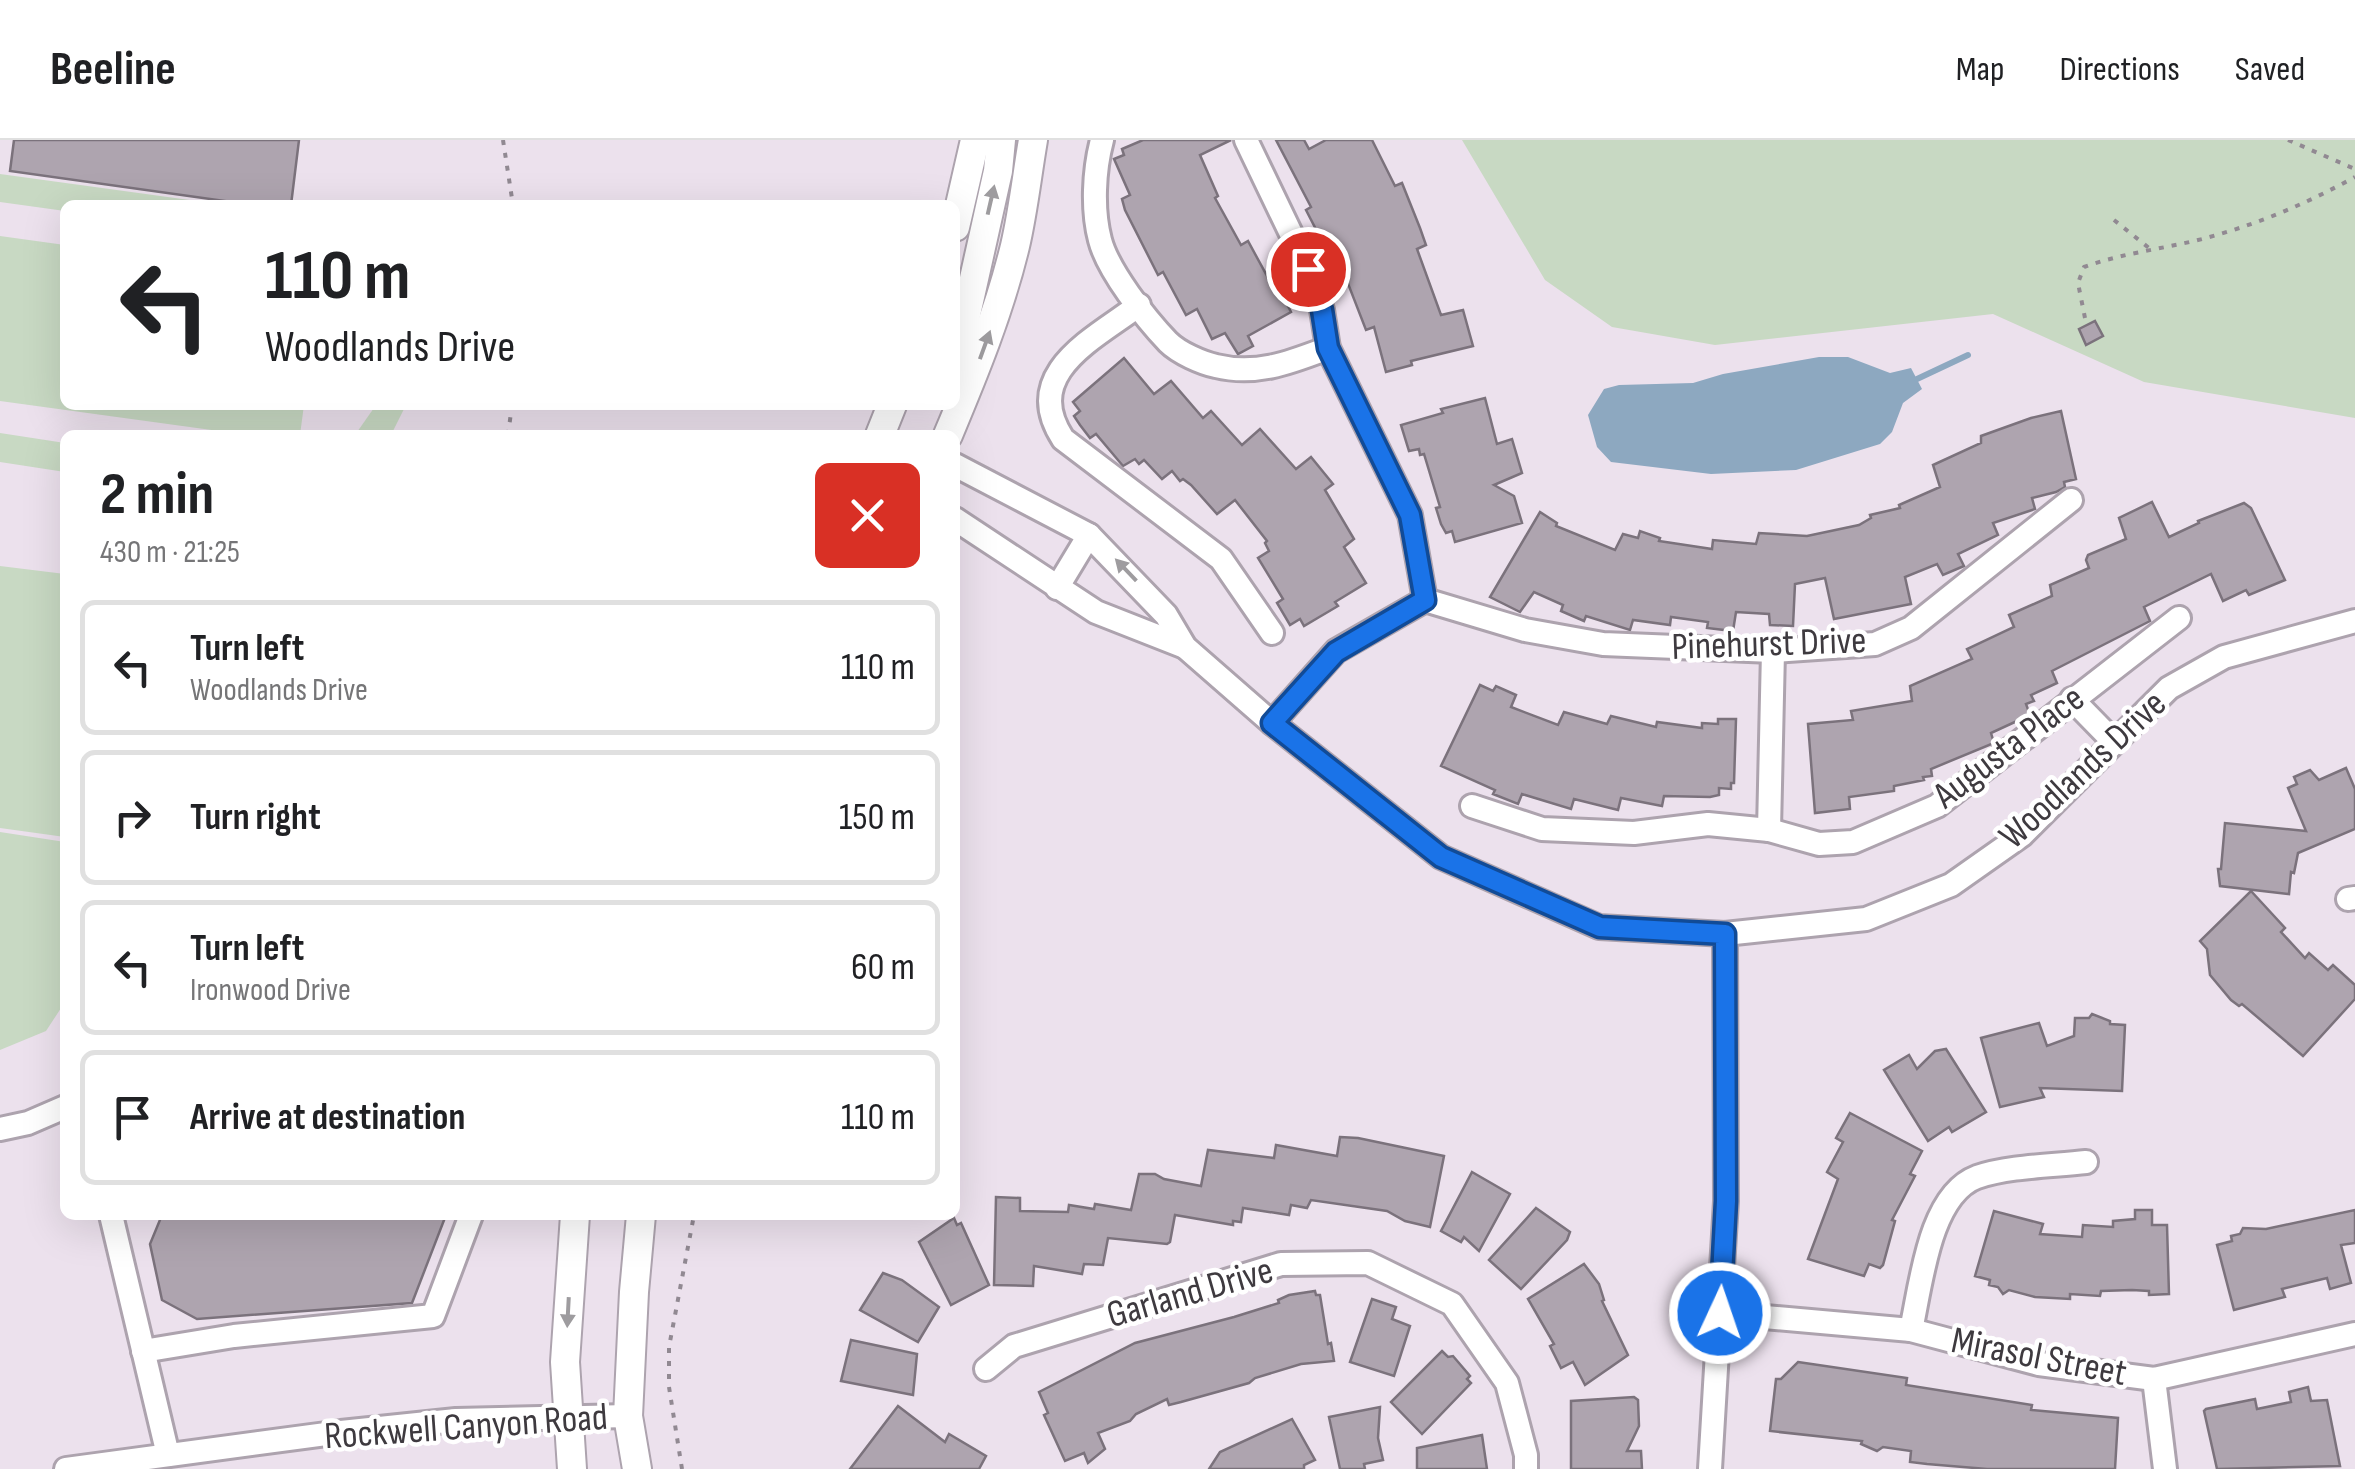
<!DOCTYPE html>
<html lang="en">
<head>
<meta charset="utf-8">
<style>
  :root { --surface:#fff; --page:#f6f6f6; --text:#202124; --muted:#757577; --line:#e0e0e0 }
  body { margin:0; font-family:"Sofia Sans Condensed",sans-serif; background:var(--page); color:var(--text); height:100vh; display:flex; flex-direction:column; font-size:38px; white-space:nowrap }
  * { box-sizing:border-box; margin:0 }
  p { font-size:32px; color:var(--muted) }
  .icon { flex:none; width:55px; height:55px; fill:none; stroke:currentColor; stroke-width:2; stroke-linecap:round; stroke-linejoin:round }
  .map { position:relative; flex:1; overflow:hidden }
  .sheet { position:absolute; left:60px; top:290px; width:900px; height:790px; display:flex; flex-direction:column; background:var(--surface); border-radius:15px; box-shadow:0 10px 40px #0002 }
  .sheet>* { flex:none }
  .hud { position:absolute; left:60px; top:60px; width:900px; height:210px; border-radius:15px; box-shadow:0 10px 40px #0002; background:#fff; color:var(--text); overflow:hidden }
  .pin { position:absolute; display:grid; place-items:center; width:85px; height:85px; color:#fff; margin:-42px; border:5px solid #fff; border-radius:50%; box-shadow:0 2px 10px #0007 }
  .me { position:absolute; width:110px; margin:-55px; rotate:3deg; stroke-linejoin:round; filter:drop-shadow(0 0 8px #0008) }
  .turn { display:flex; align-items:center; gap:35px; height:210px; padding:0 40px; font-size:45px }
  .turn .icon { width:130px; height:130px; stroke-width:2.5 }
  .turn b { display:block; font-size:70px; line-height:85px }
  .round { display:grid; place-items:center; flex:none; width:105px; height:105px; border-radius:15px; background:var(--page) }
  .headline { display:flex; align-items:center; justify-content:space-between; height:170px; padding:0 40px }
  h1 { font-size:60px; font-weight:700; line-height:75px }
  ul { padding:0; list-style:none }
  li { display:flex; align-items:center; gap:30px; height:135px; margin:0 20px 15px; padding:0 20px; border:5px solid var(--line); border-radius:15px }
  li div { flex:1 }
  li b { display:block; font-size:38px }
  li em { font-style:normal }
  header { display:flex; align-items:center; gap:60px; box-sizing:border-box; height:140px; padding:0 50px; background:var(--surface); border-bottom:2px solid var(--line) }
  header strong { font-size:48px }
  nav { display:flex; gap:55px; margin-inline-start:auto; font-size:35px }
  .map>svg:first-child { display:block }
</style>
</head>
<body>
<header>
<strong>Beeline</strong>
<nav><a>Map</a><a>Directions</a><a>Saved</a></nav>
</header>
<div class="map">
<svg width="2355" height="1329" viewBox="0 0 2355 1329">
  <rect width="100%" height="100%" fill="#ece1ed"/>
  <g fill="#c8d9c3">
    <path d="M1462 0H2355V278L2144 242 1993 174 1715 205 1612 187 1545 140Z"/>
    <path d="M0 34 226 65H65V71L0 62Z"/>
    <path d="M0 96 65 105V265H304L300 295H248L0 261Z"/>
    <path d="M376 265H406L391 295H355Z"/>
    <path d="M0 293 65 303V332L0 322Z"/>
    <path d="M0 426 65 434V697L0 688Z"/>
    <path d="M0 692 65 702V862L46 891 0 910Z"/>
  </g>
  <path fill="#8da8c0" d="M1819 217H1848L1890 233 1911 228 1922 249 1903 263 1892 292 1880 304 1796 330 1711 334 1611 322 1597 307 1588 275 1604 249 1619 245 1693 243 1723 234Z"/>
  <g fill="none" stroke-linecap="round" stroke-linejoin="round">
    <path stroke="#8da8c0" stroke-width="6" d="M1917 239 1968 215"/>
  </g>
  <g fill="#aea4af" stroke="#7b727c" stroke-width="2.5">
    <path d="M14 0H299L291 65H253L10 31Z"/>
    <path d="M1143 0H1231L1200 15 1218 56 1215 58 1241 105 1248 101 1273 147 1277 145 1291 172 1248 196 1253 206 1238 214 1225 193 1212 199 1197 169 1186 175 1163 132 1158 135 1125 70 1122 59 1130 55 1114 19 1124 15 1122 9Z"/>
    <path d="M1276 0H1304L1309 9 1326 0H1372L1395 46 1402 43 1420 88 1426 105 1417 109 1441 175 1463 170 1473 206 1411 221 1412 225 1386 232 1374 187 1366 190 1330 97 1322 101 1306 70 1311 67Z"/>
    <path d="M2095 181 2103 196 2086 205 2079 189Z"/>
    <path d="M1124 218 1154 254 1171 241 1203 278 1211 271 1242 305 1260 289 1296 329 1311 317 1333 344 1325 350 1354 399 1344 407 1366 443 1335 462 1338 466 1304 486 1300 479 1290 485 1277 463 1283 459 1258 418 1269 411 1265 403 1267 401 1235 360 1217 374 1191 345 1183 339 1180 341 1172 331 1162 339 1144 320 1139 324 1135 319 1123 326 1096 294 1090 298 1080 285 1074 276 1080 271 1073 262Z"/>
    <path d="M1485 258 1497 304 1512 299 1522 333 1494 345 1514 356 1522 383 1455 402 1452 391 1446 393 1441 384 1436 368 1440 367 1424 314 1420 315 1419 309 1409 311 1401 285 1443 273 1441 269Z"/>
    <path d="M2061 271 2076 339 2064 342 2065 347 2056 352 2032 358 2035 369 1993 383 1998 395 1958 414 1964 426 1943 435 1937 424 1905 437 1911 464 1834 479 1825 438 1795 444 1793 486 1770 485 1769 474 1736 472 1733 491 1707 488 1708 482 1671 477 1670 485 1633 480 1630 490 1586 476 1584 481 1561 471 1563 465 1534 452 1520 472 1490 457 1540 372 1557 383 1556 386 1615 410 1623 394 1638 398 1640 391 1660 398 1659 401 1712 409 1713 400 1756 404 1759 393 1807 396 1859 385 1871 378 1870 375 1900 368 1899 365 1940 347 1933 325 1981 303V296L2031 278Z"/>
    <path d="M2152 362 2169 397 2199 383 2198 381 2244 363 2251 368 2285 440 2249 455 2246 450 2223 461 2211 434 2144 467 2150 481 2052 531 2057 543 2031 555 2034 561 2026 564 2030 575 1991 593 1994 603 1931 629 1932 636 1923 637 1924 640 1894 646V651L1849 657 1850 669 1815 673 1808 584 1853 580 1851 571 1912 561 1910 546 1972 519 1967 509 2014 487 2009 475 2052 456 2050 445 2089 428 2086 420 2088 415 2126 399 2119 378Z"/>
    <path d="M1480 545 1493 551 1496 546 1516 555 1511 567 1558 585 1564 572 1607 584 1611 576 1656 587 1657 582 1702 588V583L1718 584V579H1736L1734 643H1731V649L1719 648V655L1710 657 1664 656 1662 666 1621 658 1618 670 1574 659 1571 669 1522 654 1518 664 1493 654 1495 650 1441 626Z"/>
    <path d="M2346 628 2355 649V689L2298 713 2294 733 2291 732 2289 754 2220 746 2218 729H2221L2225 683 2306 691 2288 648 2297 644 2294 637 2310 630 2319 640Z"/>
    <path d="M2251 751 2285 788 2281 792 2305 818 2309 813 2328 830 2333 825 2355 845V859L2303 916 2242 864 2239 866 2231 860 2210 835 2207 809 2200 801Z"/>
    <path d="M2092 874 2110 881V884L2125 885 2122 951 2040 948 2044 957 2000 967 1981 898 2039 883 2047 906 2074 896 2075 878H2089Z"/>
    <path d="M1946 909 1986 972 1952 992 1949 987 1928 1001 1884 930 1909 915 1917 929 1935 911Z"/>
    <path d="M1850 973 1922 1011 1910 1034 1915 1036 1892 1080 1895 1081 1883 1125 1880 1128 1869 1124 1864 1136 1808 1119 1838 1039 1827 1032 1843 1002 1836 998Z"/>
    <path d="M1340 997 1358 998 1444 1016 1430 1087 1405 1081 1387 1071 1311 1060 1307 1068 1291 1065 1289 1075 1243 1068 1241 1082 1233 1081V1085L1175 1075 1170 1102 1167 1104 1108 1098 1103 1125 1084 1124 1082 1134 1034 1126 1033 1146 994 1145 996 1057 1020 1058V1071L1068 1072 1069 1065 1094 1069 1095 1064 1131 1070 1139 1034H1155L1164 1039 1201 1046 1208 1010 1274 1018 1276 1005 1337 1016Z"/>
    <path d="M1472 1032 1510 1054 1479 1111 1464 1097 1461 1102 1441 1091Z"/>
    <path d="M1536 1068 1570 1092 1567 1100 1521 1149 1489 1120Z"/>
    <path d="M2135 1070H2152V1085H2167L2169 1154 2149 1155V1151L2132 1150 2101 1151 2100 1156 2070 1154V1159L2035 1157 2009 1150 2003 1154 1998 1147 1989 1145 1990 1140 1975 1136 1994 1071 2043 1084 2040 1094 2082 1097 2083 1085 2113 1087V1081L2135 1079Z"/>
    <path d="M2355 1070V1103L2341 1105 2351 1143 2330 1149 2327 1138 2282 1149 2285 1157 2234 1170 2217 1105 2232 1101 2231 1096 2240 1094 2243 1088 2266 1089Z"/>
    <path d="M162 1075H446L412 1163 197 1179 162 1160 150 1104Z"/>
    <path d="M954 1078 957 1085 961 1083 989 1145 951 1165 919 1102Z"/>
    <path d="M1584 1124 1599 1144 1604 1160 1602 1161 1628 1215 1585 1245 1573 1222 1561 1228 1550 1206 1554 1204 1528 1159Z"/>
    <path d="M883 1133 902 1140 939 1167 918 1202 860 1170Z"/>
    <path d="M1315 1151 1316 1155H1320L1328 1204 1331 1203 1334 1221 1301 1224 1255 1238 1249 1243 1181 1262 1169 1265 1167 1259 1136 1274 1130 1281 1098 1293 1105 1309 1088 1323 1084 1313 1065 1321 1044 1275 1048 1273 1039 1252 1135 1203 1234 1177 1279 1163 1278 1160 1289 1155Z"/>
    <path d="M1372 1159 1396 1167 1392 1179 1410 1186 1394 1236 1350 1222Z"/>
    <path d="M851 1200 917 1214 913 1255 841 1241Z"/>
    <path d="M1442 1211 1448 1217 1453 1216 1470 1236 1467 1239 1471 1243 1422 1294 1391 1262Z"/>
    <path d="M1798 1222 1907 1238 1906 1245 2032 1265 2031 1270 2118 1278 2115 1329H1987L1927 1324 1910 1322 1911 1311 1883 1307 1877 1311 1861 1304 1862 1301 1770 1291 1776 1239H1781Z"/>
    <path d="M2308 1247 2311 1261 2327 1260 2340 1326 2217 1329 2204 1271 2206 1269 2255 1259 2257 1269 2291 1262 2289 1252Z"/>
    <path d="M1634 1257 1638 1260 1639 1286 1627 1311H1641L1642 1329H1571V1261Z"/>
    <path d="M898 1266 945 1302 949 1294 986 1316 979 1329H850Z"/>
    <path d="M1380 1267 1378 1298 1383 1320 1364 1324 1365 1329H1340L1329 1277Z"/>
    <path d="M1292 1279 1315 1320 1304 1325V1329H1209L1220 1312Z"/>
    <path d="M1482 1295 1487 1329H1417V1308Z"/>
  </g>
  <g fill="none" stroke-linecap="round" stroke-linejoin="round">
    <g stroke="#ada3ae" stroke-width="28">
      <g id="minor">
        <path d="M1102 0C1094 30 1092 70 1100 100 1108 131 1146 179 1168 202 1179 213 1202 223 1216 226 1257 236 1291 222 1328 208"/>
        <path d="M1246 0 1308 129 1322 170 1328 208 1410 375 1425 460"/>
        <path d="M1139 165C1094 199 1020 233 1063 299L1221 419 1272 493"/>
        <path d="M955 325 1089 395 1166 475 1185 507 1272 583 1441 717 1599 787 1725 794 1866 779 1951 745 2022 695 2169 548 2224 517 2355 481"/>
        <path d="M955 379 1096 472 1185 507"/>
        <path d="M1057 448 1089 395"/>
        <path d="M1425 460 1525 490 1603 504 1773 511 1875 504 1911 488 2071 360"/>
        <path d="M2072 559 2113 601"/>
        <path d="M1272 583 1336 511 1425 460"/>
        <path d="M1472 666 1542 689 1634 693 1708 684 1769 690 1819 704 1853 702 1937 666 2179 478"/>
        <path d="M1769 690 1773 511"/>
        <path d="M2348 759 2355 758"/>
        <path d="M0 989 28 983 65 967"/>
        <path d="M111 1075 168 1315"/>
        <path d="M1720 1173 1911 1190 2039 1224 2154 1239 2355 1194"/>
        <path d="M1911 1190C1921 1145 1929 1055 1977 1037 2010 1026 2052 1026 2086 1022"/>
        <path d="M143 1211 234 1196 433 1176 471 1075"/>
        <path d="M986 1229 1014 1206 1281 1124 1368 1123 1452 1164 1507 1243 1526 1315V1329"/>
        <path d="M2154 1239 2165 1329"/>
        <path d="M66 1329 341 1292 456 1280 628 1276"/>
        <path d="M1710 1329 1726 1061 1725 794"/>
      </g>
    </g>
    <g stroke="#ada3ae" stroke-width="32">
      <g id="major">
        <path d="M955 87 975 0"/>
        <path d="M955 224 998 31 1001 0"/>
        <path d="M880 295 892 265"/>
        <path d="M948 295C974 233 999 172 1015 106 1023 72 1027 35 1033 0"/>
        <path d="M572 1329 565 1222 575 1075"/>
        <path d="M637 1329 628 1276 634 1152 641 1075"/>
      </g>
    </g>
    <g stroke="#918992" stroke-width="4" stroke-dasharray="5 8" stroke-linecap="butt">
      <path d="M503 0 513 65"/>
      <path d="M2288 0 2355 29"/>
      <path d="M2114 80 2149 108"/>
      <path d="M2085 178 2078 143 2084 127C2128 111 2175 108 2220 94 2268 80 2311 61 2355 37"/>
      <path d="M508 295 512 265"/>
      <path d="M682 1329 669 1247V1207L694 1075"/>
    </g>
    <use href="#minor" stroke="#fff" stroke-width="22"/>
    <use href="#major" stroke="#fff" stroke-width="28"/>
  </g>
  <defs><path id="oneway-solid" d="M-6-.8H1V-3.2L6.5 0L1 3.2V.8H-6Z" transform="scale(2.5)"/></defs>
  <g fill="#9e9c9f">
    <use href="#oneway-solid" transform="translate(991 60) rotate(-77)"/>
    <use href="#oneway-solid" transform="translate(985 205) rotate(-70)"/>
    <use href="#oneway-solid" transform="translate(1126 430) rotate(-134)"/>
    <use href="#oneway-solid" transform="translate(568 1172) rotate(93)"/>
  </g>
  <g fill="none" stroke-linecap="round" stroke-linejoin="round">
    <g stroke="#114b97" stroke-width="25">
      <path id="route" d="M1308 129 1322 170 1328 208 1410 375 1425 460 1336 512 1272 583 1441 717 1600 787 1725 794 1726 1061 1720 1173"/>
    </g>
    <use href="#route" stroke="#1a73e8" stroke-width="18"/>
  </g>
  <g text-anchor="middle" dominant-baseline="central" stroke-width="9" stroke-linejoin="round" paint-order="stroke">
    <g font-size="38" fill="#3e3a3f" stroke="#fff">
      <text transform="translate(1769 504) rotate(-2)">Pinehurst Drive</text>
      <text transform="translate(2009 607) rotate(-37)">Augusta Place</text>
      <text transform="translate(2083 630) rotate(-43)">Woodlands Drive</text>
      <text transform="translate(1190 1153) rotate(-16)">Garland Drive</text>
      <text transform="translate(2039 1217) rotate(11)">Mirasol Street</text>
      <text transform="translate(466 1287) rotate(-4)">Rockwell Canyon Road</text>
    </g>
  </g>
</svg>
<div class="pin" style="left:1308px;top:129px;background:#d93025"><svg class="icon" aria-label="arrive" viewBox="0 0 24 24"><path d="M6 21V4h12l-3 4 3 4H6"/></svg></div>
<svg class="me" style="left:1720px;top:1173px" viewBox="-20 -20 40 40"><circle r="17" fill="#1a73e8" stroke="#fff" stroke-width="3"/><path d="M0-11L8 9 0 5-8 9z" fill="#fff"/></svg>
<div class="hud">
<div class="turn"><svg class="icon" aria-label="left" viewBox="0 0 24 24"><path d="M17 20v-9H6M10 6l-5 5 5 5"/></svg><div><b>110 m</b>Woodlands Drive</div></div>
</div>
<section class="sheet">
<div class="headline"><div><h1>2 min</h1><p>430 m · 21:25</p></div><a class="round" style="background:#d93025;color:#fff"><svg class="icon" aria-label="close" viewBox="0 0 24 24"><path d="M6 6l12 12M18 6L6 18"/></svg></a></div>
<ul>
<li><svg class="icon" aria-label="left" viewBox="0 0 24 24"><path d="M17 20v-9H6M10 6l-5 5 5 5"/></svg><div><b>Turn left</b><p>Woodlands Drive</p></div><em>110 m</em></li>
<li><svg class="icon" aria-label="right" viewBox="0 0 24 24"><path d="M7 20v-9h11M14 6l5 5-5 5"/></svg><div><b>Turn right</b></div><em>150 m</em></li>
<li><svg class="icon" aria-label="left" viewBox="0 0 24 24"><path d="M17 20v-9H6M10 6l-5 5 5 5"/></svg><div><b>Turn left</b><p>Ironwood Drive</p></div><em>60 m</em></li>
<li><svg class="icon" aria-label="arrive" viewBox="0 0 24 24"><path d="M6 21V4h12l-3 4 3 4H6"/></svg><div><b>Arrive at destination</b></div><em>110 m</em></li>
</ul>
</section>
</div>
</body>
</html>
